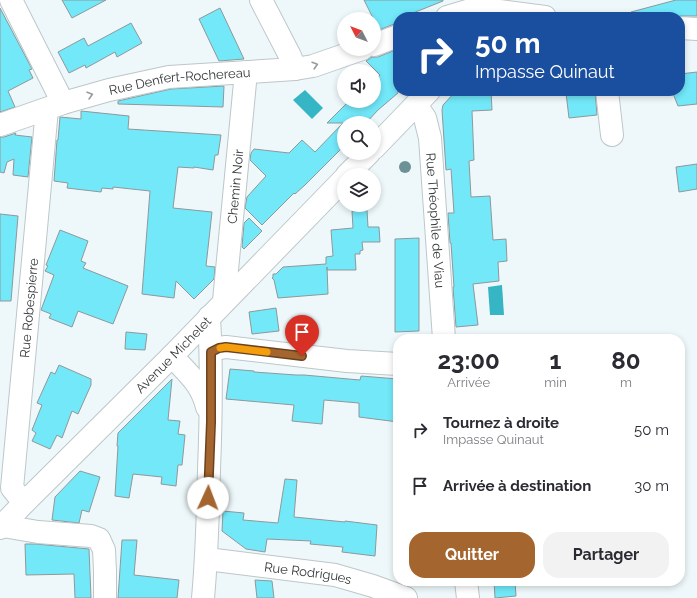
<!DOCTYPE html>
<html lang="fr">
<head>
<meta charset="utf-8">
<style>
  :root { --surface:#fff; --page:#f2f2f3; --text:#2b2b33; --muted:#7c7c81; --accent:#a5652e }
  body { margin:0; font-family:Raleway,sans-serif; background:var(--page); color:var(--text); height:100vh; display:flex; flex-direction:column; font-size:15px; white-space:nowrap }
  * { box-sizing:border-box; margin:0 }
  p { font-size:13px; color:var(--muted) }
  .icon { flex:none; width:22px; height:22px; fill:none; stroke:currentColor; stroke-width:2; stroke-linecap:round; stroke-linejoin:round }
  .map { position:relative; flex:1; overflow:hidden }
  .drawer { position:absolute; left:393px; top:334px; width:292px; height:252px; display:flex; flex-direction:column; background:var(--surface); border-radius:16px; box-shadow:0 2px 6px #0003 }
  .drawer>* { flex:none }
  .guide { position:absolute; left:393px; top:12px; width:292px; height:84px; border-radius:16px; box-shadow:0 2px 6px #0003; background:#1a4fa0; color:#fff; overflow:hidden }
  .needle { width:26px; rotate:312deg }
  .buttons { position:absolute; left:337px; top:12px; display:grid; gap:8px }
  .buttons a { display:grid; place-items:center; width:44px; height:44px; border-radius:50%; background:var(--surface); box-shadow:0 2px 6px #0003; font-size:20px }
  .pin { position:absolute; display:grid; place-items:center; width:34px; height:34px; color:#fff; margin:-41px -17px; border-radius:50% 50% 50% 0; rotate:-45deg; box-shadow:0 0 4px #0007 }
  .pin .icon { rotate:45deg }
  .me { position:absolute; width:44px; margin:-22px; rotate:2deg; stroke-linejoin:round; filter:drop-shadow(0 0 3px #0008) }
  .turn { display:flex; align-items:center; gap:14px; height:84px; padding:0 16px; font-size:18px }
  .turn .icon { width:52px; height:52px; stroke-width:2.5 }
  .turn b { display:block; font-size:28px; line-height:34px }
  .eta { display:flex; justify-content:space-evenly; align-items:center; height:68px; text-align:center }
  .eta b { font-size:24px; font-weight:700; line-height:28px }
  .cta { display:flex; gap:8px; margin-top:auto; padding:8px 16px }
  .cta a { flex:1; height:46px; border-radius:16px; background:var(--accent); color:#fff; font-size:16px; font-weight:700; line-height:46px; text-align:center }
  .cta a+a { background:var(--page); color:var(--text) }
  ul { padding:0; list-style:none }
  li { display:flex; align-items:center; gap:12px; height:56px; padding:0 16px }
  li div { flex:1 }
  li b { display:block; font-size:15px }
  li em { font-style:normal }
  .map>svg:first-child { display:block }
</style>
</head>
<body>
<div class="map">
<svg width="697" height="598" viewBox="0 0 697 598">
  <rect width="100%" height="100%" fill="#eef8fa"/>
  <g fill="#36b5c5">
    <path d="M305 90 323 108 312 119 293 100Z"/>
    <path d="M502 285 504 315H490L488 287Z"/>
  </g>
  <g fill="#72e8f9" stroke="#8f989a">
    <path d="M62 0H106L72 18Z"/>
    <path d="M364 0H443V1L403 17H398V24H394L379 30Z"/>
    <path d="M676 0H697V16H681L674 17H632L631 12Z"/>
    <path d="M0 8 32 69 29 70 33 78 8 91 15 107 0 112Z"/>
    <path d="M220 8 244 59 219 61 199 19Z"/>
    <path d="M131 23 142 43 117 57 115 52 86 68 85 65 69 73 58 52 84 38 88 46Z"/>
    <path d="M398 49V93L378 110 366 123H344V146L305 185 295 194 294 193 262 225 245 208 247 197 266 176 250 160 251 153 254 149 289 153 302 140 315 152 343 123H327L349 101H374V81L380 75 366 61 372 57H378Z"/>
    <path d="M697 72V104L678 106 672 91H680V74Z"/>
    <path d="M224 86 223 107 118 104V101L171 89Z"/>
    <path d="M456 91H491L492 110 472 111 474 160 469 161 471 197 490 196 493 240 506 239 507 261 498 262 499 281 473 284 478 325 456 327 453 287H454L451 243H450L448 213H454L451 169 446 170 442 110 443 105Z"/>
    <path d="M586 91H595L597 115 569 118 566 93Z"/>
    <path d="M81 111 129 116 128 129 221 135 218 155H215L213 170 194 167V168L178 167 173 208 212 212 206 266 215 267 214 279 194 299 176 281 174 298 142 294 150 191 113 187V189L102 188 101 192 67 188 68 183 54 181 57 140H58L60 117 81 119Z"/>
    <path d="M16 133 15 135 32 137 28 177 13 175 14 159 7 162 4 173 0 172V137H4Z"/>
    <path d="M697 164V189L679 192 676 167Z"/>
    <path d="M367 210 368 227H379L380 242H362L363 250 360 251V254H355L356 270H327V267L328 294 278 298 274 280 272 278 273 277V274H276L283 267 326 264V257L333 256 331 230 353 228 352 211Z"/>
    <path d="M0 214 18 216 11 301H0Z"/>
    <path d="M249 218 262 231 244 249 242 247 244 223Z"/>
    <path d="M60 230 88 241 81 261 86 263 83 268 128 286 113 324 78 311 72 327 49 318 51 314 41 310 54 275 45 271 48 266 46 265Z"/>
    <path d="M419 238V331L395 332V239Z"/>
    <path d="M276 308 279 331 252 334 249 312Z"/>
    <path d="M126 332 147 334 145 350 125 349Z"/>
    <path d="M59 365 91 379V385L78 414 72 411 62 438 57 435 50 449 32 441 36 433 32 430 42 405 37 403 51 372 55 374Z"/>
    <path d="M230 369 254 371V372L296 375H304L360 380 361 376 398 379V422L359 417V403L324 400 322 424 292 421 294 405 226 399Z"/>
    <path d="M172 379 168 420 180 421 178 434 185 435 182 465H178L176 486 161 484 162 477 133 474 129 498 115 496 118 446H117L118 433Z"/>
    <path d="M80 471 100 477 89 512 82 510 79 523 52 520 55 497Z"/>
    <path d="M285 479 297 480 294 517 345 522V521L377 525 375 556 342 552 343 547 310 544 311 541 267 539 265 552 246 549 222 531 223 511 244 513 243 520 278 523Z"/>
    <path d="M122 540H137L134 575 179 580 177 598H118Z"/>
    <path d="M25 544H36L89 549 91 598H75L74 574 26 575Z"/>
    <path d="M255 580 272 581 274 598H257Z"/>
    <path d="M494 581H515L516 596 495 598Z"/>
  </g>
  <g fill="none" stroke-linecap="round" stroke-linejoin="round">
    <g stroke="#bdc7c9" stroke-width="24">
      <g id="minor">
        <path d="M11 0 63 103"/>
        <path d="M261 0 290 56 295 69"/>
        <path d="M447 17 477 8 545 17"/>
        <path d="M680 28 697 29"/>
        <path d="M374 45 398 36"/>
        <path d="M607 91 612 135"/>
        <path id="s1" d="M416 105 425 118 430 138 444 339"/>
        <path id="s2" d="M0 125 63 103 109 90 169 77 295 69 313 66 362 49"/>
        <path d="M374 148 429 91"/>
        <path d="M347 175 369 153"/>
        <path id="s3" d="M224 301 246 72"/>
        <path d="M211 352 219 348 226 347 347 361 398 364"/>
        <path d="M172 356C188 374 201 383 207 407"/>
        <path id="s4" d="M24 503 12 488 47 109"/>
        <path d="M3 526 38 532 91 536 99 539 104 550 105 571V598"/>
        <path id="s5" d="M0 528 24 503 172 356 344 179"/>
        <path id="s6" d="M207 559 335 575 373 586 406 598"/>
        <path d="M466 581 468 598"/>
        <path d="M203 598C207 555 208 513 209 470 211 419 212 368 209 317"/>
      </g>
    </g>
    <use href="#minor" stroke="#fff" stroke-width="22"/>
  </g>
  <circle fill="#6d9296" cx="405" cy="167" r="6"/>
  <defs><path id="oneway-chevron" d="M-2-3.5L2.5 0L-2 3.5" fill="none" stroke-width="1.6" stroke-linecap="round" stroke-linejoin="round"/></defs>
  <g stroke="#999b9c">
    <use href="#oneway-chevron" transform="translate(315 65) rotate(-17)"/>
    <use href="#oneway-chevron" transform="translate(90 95) rotate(-16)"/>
  </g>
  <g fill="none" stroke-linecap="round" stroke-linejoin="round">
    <g stroke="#6b421e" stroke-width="10">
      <path id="route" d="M208 498 211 422V352L219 348 226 347 302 356"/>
    </g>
    <use href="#route" stroke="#a5652e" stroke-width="7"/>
    <path stroke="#f59e0b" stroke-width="7" d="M220 348 226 347 267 352"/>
  </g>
  <g text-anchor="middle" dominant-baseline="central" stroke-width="3" stroke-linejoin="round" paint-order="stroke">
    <g font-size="13" fill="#333738" stroke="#fff">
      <text stroke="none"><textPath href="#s2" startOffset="186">Rue Denfert-Rochereau</textPath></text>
      <text stroke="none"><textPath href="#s3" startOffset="115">Chemin Noir</textPath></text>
      <text stroke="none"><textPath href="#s1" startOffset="119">Rue Théophile de Viau</textPath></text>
      <text stroke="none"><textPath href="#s4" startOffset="200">Rue Robespierre</textPath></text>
      <text stroke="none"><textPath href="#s5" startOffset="245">Avenue Michelet</textPath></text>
      <text stroke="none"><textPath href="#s6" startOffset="102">Rue Rodrigues</textPath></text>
    </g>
  </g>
</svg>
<div class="buttons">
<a><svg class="needle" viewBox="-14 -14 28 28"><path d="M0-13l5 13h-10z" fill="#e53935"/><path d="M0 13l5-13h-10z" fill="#7c7c81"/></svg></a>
<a><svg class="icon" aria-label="sound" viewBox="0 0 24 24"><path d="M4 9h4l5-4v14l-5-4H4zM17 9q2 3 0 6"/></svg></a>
<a><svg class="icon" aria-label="search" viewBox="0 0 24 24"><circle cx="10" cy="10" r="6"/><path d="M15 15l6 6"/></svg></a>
<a><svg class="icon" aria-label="layers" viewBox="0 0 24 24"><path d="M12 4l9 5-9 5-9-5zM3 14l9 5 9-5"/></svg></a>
</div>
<div class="pin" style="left:302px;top:356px;background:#d93025"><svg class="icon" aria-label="arrive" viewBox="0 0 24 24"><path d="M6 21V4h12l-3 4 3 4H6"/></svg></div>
<svg class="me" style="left:208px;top:498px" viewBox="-20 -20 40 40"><circle r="19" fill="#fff"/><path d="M0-13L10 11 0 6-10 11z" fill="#a5652e"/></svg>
<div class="guide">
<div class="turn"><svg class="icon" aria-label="right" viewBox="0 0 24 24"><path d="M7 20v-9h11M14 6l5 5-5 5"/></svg><div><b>50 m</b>Impasse Quinaut</div></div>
</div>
<section class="drawer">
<div class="eta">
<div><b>23:00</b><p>Arrivée</p></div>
<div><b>1</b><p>min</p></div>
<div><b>80</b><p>m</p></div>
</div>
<ul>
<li><svg class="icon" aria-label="right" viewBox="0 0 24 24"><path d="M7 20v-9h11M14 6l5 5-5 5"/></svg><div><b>Tournez à droite</b><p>Impasse Quinaut</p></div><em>50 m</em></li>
<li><svg class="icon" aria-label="arrive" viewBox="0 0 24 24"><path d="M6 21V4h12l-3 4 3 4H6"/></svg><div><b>Arrivée à destination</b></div><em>30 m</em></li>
</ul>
<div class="cta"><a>Quitter</a><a>Partager</a></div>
</section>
</div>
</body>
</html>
